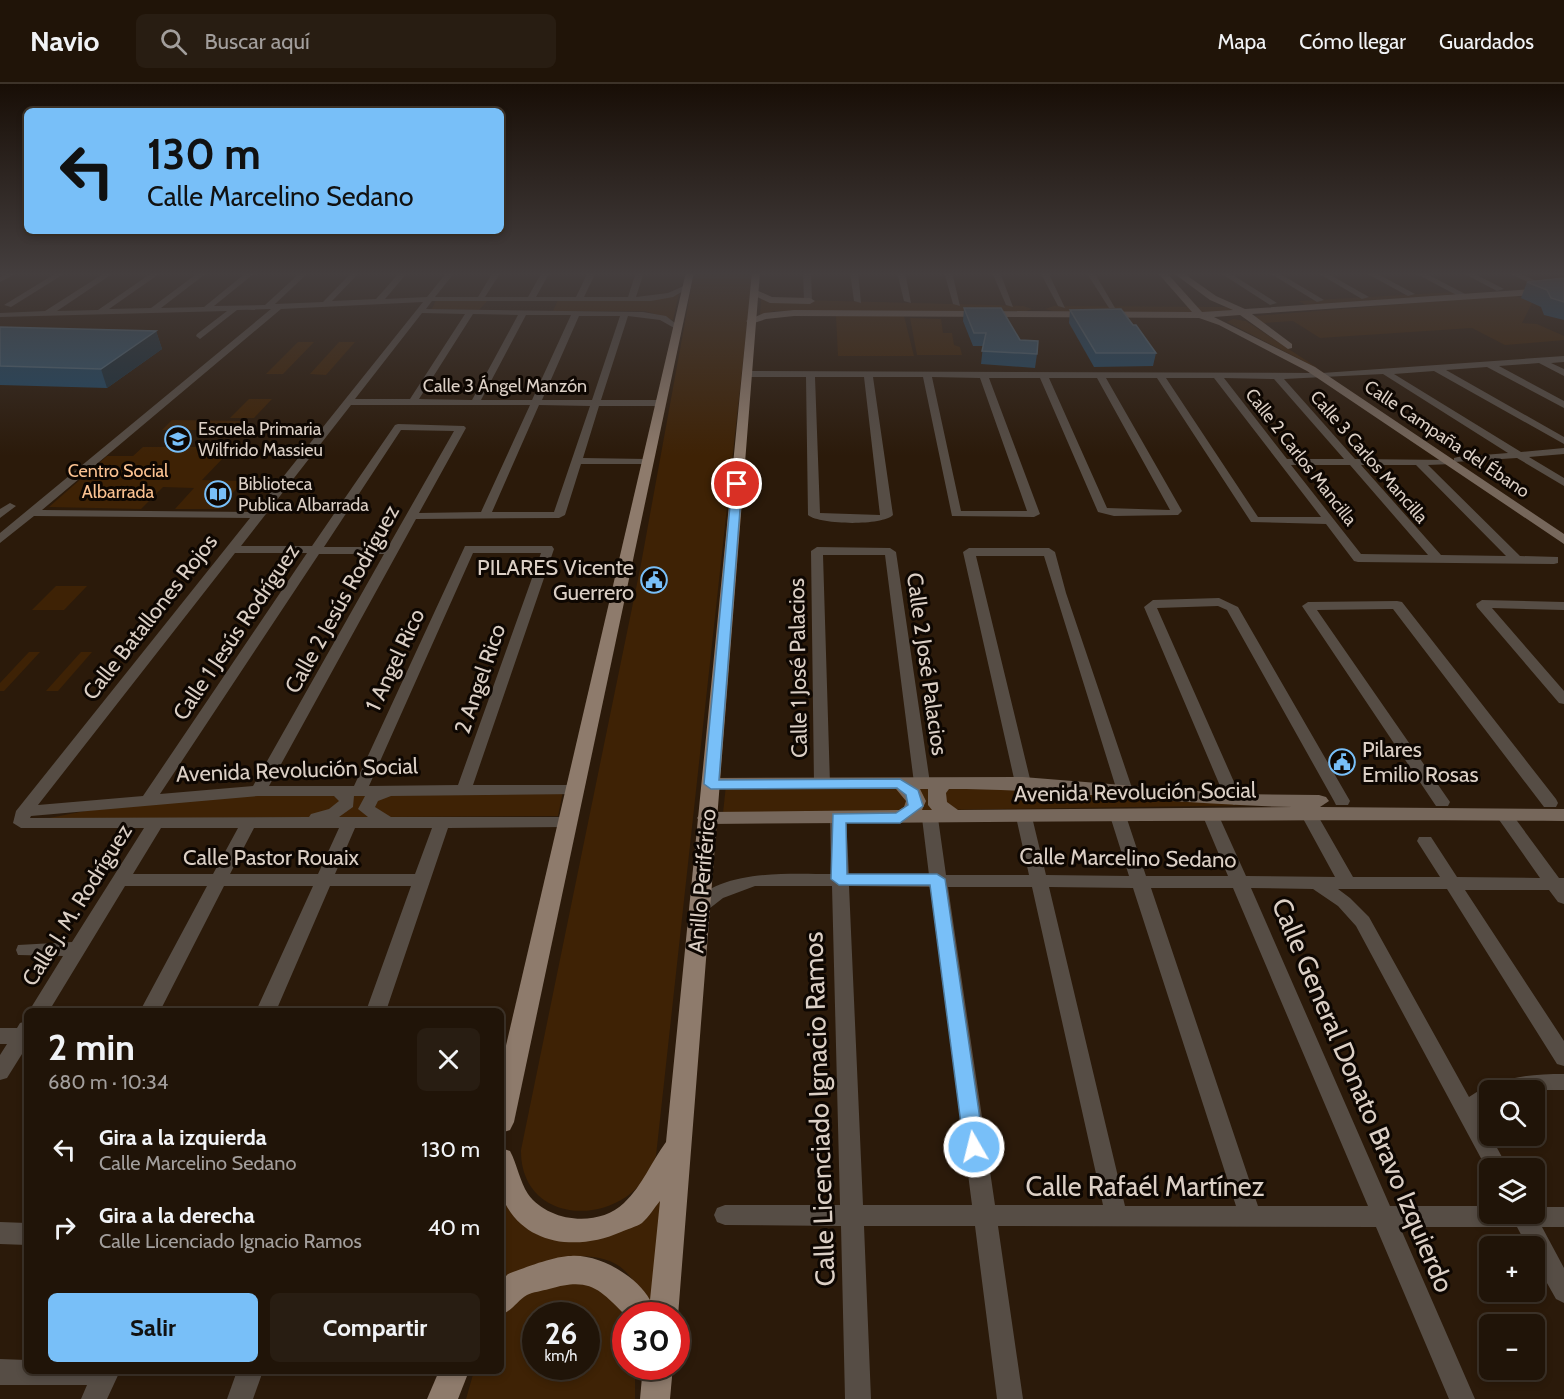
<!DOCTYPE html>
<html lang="es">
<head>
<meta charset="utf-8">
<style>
  :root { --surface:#201408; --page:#281d12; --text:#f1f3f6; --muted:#a29e9c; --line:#3d3329; --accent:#78bff8 }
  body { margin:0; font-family:Cabin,sans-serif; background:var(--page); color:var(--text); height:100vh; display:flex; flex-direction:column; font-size:22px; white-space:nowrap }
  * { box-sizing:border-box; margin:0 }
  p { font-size:20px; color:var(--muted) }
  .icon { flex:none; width:33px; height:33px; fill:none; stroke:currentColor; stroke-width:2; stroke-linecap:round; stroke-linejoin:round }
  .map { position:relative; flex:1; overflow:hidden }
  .side { position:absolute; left:24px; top:924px; width:480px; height:366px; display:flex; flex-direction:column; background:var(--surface); border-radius:9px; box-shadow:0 3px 9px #0003,0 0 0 2px var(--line) }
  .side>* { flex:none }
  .guide { position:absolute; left:24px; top:24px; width:480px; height:126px; border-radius:9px; box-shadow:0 3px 9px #0003,0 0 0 2px var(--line); background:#78bff8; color:#111; overflow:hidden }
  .fabs { position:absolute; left:1479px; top:996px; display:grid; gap:12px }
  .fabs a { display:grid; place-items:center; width:66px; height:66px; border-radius:9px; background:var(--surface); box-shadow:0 3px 9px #0003,0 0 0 2px var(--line); font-size:30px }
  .speed { position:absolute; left:522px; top:1218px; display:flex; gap:12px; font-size:30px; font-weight:700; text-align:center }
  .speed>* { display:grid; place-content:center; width:78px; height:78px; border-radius:50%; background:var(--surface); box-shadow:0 3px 9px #0003,0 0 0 2px var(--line); line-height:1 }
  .speed small { font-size:15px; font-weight:400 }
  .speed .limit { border:9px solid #d22; background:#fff; color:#111 }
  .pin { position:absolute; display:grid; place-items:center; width:51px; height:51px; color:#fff; margin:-26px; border:3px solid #fff; border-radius:50%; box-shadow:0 2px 6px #0007 }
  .me { position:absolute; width:66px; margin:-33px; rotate:352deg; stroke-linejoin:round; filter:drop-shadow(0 0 4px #0008) }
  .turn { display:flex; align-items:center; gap:21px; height:126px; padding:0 24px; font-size:27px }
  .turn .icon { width:78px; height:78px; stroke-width:2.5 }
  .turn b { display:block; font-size:42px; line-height:51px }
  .round { display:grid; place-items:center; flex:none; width:63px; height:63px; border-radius:9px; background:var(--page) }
  .headline { display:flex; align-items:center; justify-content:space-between; height:102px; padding:0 24px }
  h1 { font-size:36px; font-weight:800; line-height:45px }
  .action { display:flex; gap:12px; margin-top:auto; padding:12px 24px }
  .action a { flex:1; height:69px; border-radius:9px; background:var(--accent); color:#111; font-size:24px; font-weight:800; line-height:69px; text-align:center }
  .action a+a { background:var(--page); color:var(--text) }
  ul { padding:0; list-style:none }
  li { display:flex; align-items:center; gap:18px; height:78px; padding:0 24px }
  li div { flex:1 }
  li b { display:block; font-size:22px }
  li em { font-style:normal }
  header { display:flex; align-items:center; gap:36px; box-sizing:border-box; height:84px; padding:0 30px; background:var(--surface); border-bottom:2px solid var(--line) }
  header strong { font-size:28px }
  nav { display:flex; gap:33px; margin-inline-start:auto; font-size:21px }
  .search { width:420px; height:54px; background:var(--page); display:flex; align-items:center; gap:15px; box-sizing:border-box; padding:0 21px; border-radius:9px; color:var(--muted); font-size:22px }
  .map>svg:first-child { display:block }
</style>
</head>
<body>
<header>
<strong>Navio</strong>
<div class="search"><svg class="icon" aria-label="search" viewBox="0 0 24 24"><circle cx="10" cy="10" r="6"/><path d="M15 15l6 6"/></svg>Buscar aquí</div>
<nav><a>Mapa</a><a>Cómo llegar</a><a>Guardados</a></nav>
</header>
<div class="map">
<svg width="1564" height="1315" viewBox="0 0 1564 1315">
  <rect width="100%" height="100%" fill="#2b1a0a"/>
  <g fill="#3e2205" fill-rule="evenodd">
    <path d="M704 188H743L751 192 752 195 656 1072C649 1089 641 1103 626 1113 582 1142 520 1125 521 1066L641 480 693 194Z"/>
    <path d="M1454 208 1459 210 1307 222 1299 217Z"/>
    <path d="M679 210 673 236 645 227H553L558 216 665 214Z"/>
    <path d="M1515 211 1532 219 1522 239 1537 240 1564 252V256L1505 261 1472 244 1320 254 1293 237 1263 239 1254 232Z"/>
    <path d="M761 215 1023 222 1032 225 1026 227H774L760 231Z"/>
    <path d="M436 216H488L479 226 432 225Z"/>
    <path d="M1054 222 1232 223 1239 228H1056L1045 225Z"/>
    <path d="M836 232H904L914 272H838Z"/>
    <path d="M910 234 941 235 943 249H952L954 261 960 263 962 271H917Z"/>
    <path d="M1233 235 1246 237 1319 285 1227 238Z"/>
    <path d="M298 258H314L283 290H266Z"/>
    <path d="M339 258H355L326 291 310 290Z"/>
    <path d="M249 315H272L254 334H230Z"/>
    <path d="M172 336 247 337 238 346H162Z"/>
    <path d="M143 363H221L213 373H224L202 396 243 397 219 425H175L194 404 163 403 141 425 49 423 107 372H133Z"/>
    <path d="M56 502H87L64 526H32Z"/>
    <path d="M29 568H40L4 607H0V599Z"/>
    <path d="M81 568H92L58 607H46Z"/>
    <path d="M1020 699 1270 721 723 729 726 701Z"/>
    <path d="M262 702H564L558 732 44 735 152 714Z"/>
    <path d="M664 1097 654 1228C645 1215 636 1197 624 1186 595 1159 526 1176 501 1201V1109L578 1150Z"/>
    <path d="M575 1193 611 1208 629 1231 626 1232V1282L635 1283V1315H466L474 1287H501V1232L523 1205ZM536 1232H586V1282H536Z"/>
  </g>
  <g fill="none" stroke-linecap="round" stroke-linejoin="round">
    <g fill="#564d45" fill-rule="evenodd">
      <path d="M9 188H19L0 198V193Z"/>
      <path d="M58 188H67L11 223 4 221Z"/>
      <path d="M106 188H115L57 227 98 226 153 188H162L109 225 151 224 199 188H208L161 224 204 223 247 188H256L214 222 265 221 301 188H309L275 220 323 218 352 188H360L332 217 376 215 400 188H408L385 215 427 213 447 188H455L435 213H478L493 188H501L485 213H528L542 188H550L536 213H576L588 188H596L584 213H628L636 188H644L636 213 668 209 686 201 690 203 673 213 651 217H432L426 225 643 228 666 232 680 243 676 245 660 236 628 232 601 316H660L665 319 660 322H599L583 374 647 375 652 378 651 380H581L565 431 559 434 416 435 269 702H354L465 462H552L554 465 473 701H573L579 702 581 706 579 710 391 712 378 717 375 723 391 733H567L575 738 567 743 448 744 386 927H366L411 802H330L276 927H256L313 802H224L160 927H140L207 802H125L49 927H29L63 872 18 871 16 866 18 861 72 858 144 744H21L13 739 16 727 250 434 34 432 0 459V449L271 225 237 226 200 255 196 252 197 250 227 227 0 233V229L45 227ZM423 218 255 428 42 426 281 225ZM422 229 465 230 410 315H355ZM473 230 518 231 472 316 419 315ZM526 231H571L532 316H481ZM579 232H620L592 316H542ZM351 321H530L481 428 419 429 466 344 464 342 398 340 395 341 312 462H241ZM539 321 590 322 554 428H492ZM401 346 454 347 388 463H324ZM235 469H307L143 712 38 721ZM473 469H541L458 701 369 702ZM319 470H384L253 702 160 710ZM258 712H334L339 717 329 725 311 730 309 733 30 734 31 732ZM354 712H365L358 725 368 733H339L353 723ZM161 744H238L213 790H133ZM254 744H339L318 790H230ZM355 744H432L415 790H335Z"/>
      <path d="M803 188H811L812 217 808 219 804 217Z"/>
      <path d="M850 188H858L861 219 854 217Z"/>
      <path d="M897 188H905L911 219 904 217Z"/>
      <path d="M944 188H952L960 222 953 220Z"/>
      <path d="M992 188H1000L1013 223 1006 221Z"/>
      <path d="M1040 188H1048L1065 224 1058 222Z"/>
      <path d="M1086 188H1094L1115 224H1109Z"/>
      <path d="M1219 188H1228L1277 219 1270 221Z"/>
      <path d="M1268 188H1277L1324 216 1317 218Z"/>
      <path d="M1316 188H1325L1369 213 1362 215Z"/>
      <path d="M1364 188H1374L1415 210 1408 212Z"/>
      <path d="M1413 188H1423L1469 212 1462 214Z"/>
      <path d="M1461 188H1471L1504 205 1497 207Z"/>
      <path d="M1507 188H1517L1547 202 1540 204Z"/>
      <path d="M1555 188H1564V192Z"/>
      <path d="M1564 272V278L1551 279 1564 285V292L1539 279 1499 282 1564 317V324L1487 283 1446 286 1564 353V360L1434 287 1394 290 1521 368 1564 364V370L1529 373 1564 394V402L1517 374 1454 378V374L1458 373 1508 369 1383 290 1284 295 1355 375 1452 376V380L1428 381 1520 472 1558 473V479L1554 480 1358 478 1354 477 1326 440 1251 438 1157 294H1106L1182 427 1178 431 1114 432 1098 428 1040 294H989L1040 430 1034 433 952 432 923 293H873L893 431C882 442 820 441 808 431L806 293H748L744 290 748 287 1322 289ZM815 293H864L880 431 820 429ZM932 293 980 294 1027 427H961ZM1049 294H1097L1170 426 1107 424ZM1166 294H1214L1321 433H1258ZM1224 294 1274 295 1344 375H1287ZM1291 381H1350L1428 471 1361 470ZM1361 381H1416L1506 472 1441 471Z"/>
      <path d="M10 419 16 422 0 434V425Z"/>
      <path d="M817 463 890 464 896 468 930 699 928 702H916L914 699 885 471H823L830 700 822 705 814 700 811 467Z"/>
      <path d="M969 464H1049L1055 468 1066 509 1133 707 1131 711H1119L1117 707 1044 472H976L1031 699 1023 704 1015 699 963 468Z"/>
      <path d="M1219 514 1238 523 1350 717 1348 721H1336L1334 717 1227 526 1218 522 1157 524 1242 716 1234 721 1226 716 1144 523 1153 516Z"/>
      <path d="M1482 516 1564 518V526L1492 524 1564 607V620L1559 619 1477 523 1476 520Z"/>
      <path d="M1397 517 1402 518 1556 715 1558 719 1556 723H1544L1393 525 1317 526 1450 718 1448 722H1436L1302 522 1308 518Z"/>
      <path d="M1308 724 1314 725 1353 793H1440L1417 757 1419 753H1431L1457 793 1540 794 1495 730 1503 725 1509 726 1559 794H1564V820L1558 818 1549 806H1465L1564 957V982L1557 980 1447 805H1338L1350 814 1369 833 1469 1013C1499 993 1528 990 1564 990V1006H1490V1022L1478 1029 1508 1084H1490V1091L1356 842 1338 822 1313 805 1251 804 1390 1122H1490V1130H1534V1123H1564V1143H1542L1564 1184V1219L1556 1215 1534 1176V1162H1527L1517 1143H1400L1475 1315H1449L1376 1143 998 1142 1023 1315H997L975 1142H864L871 1315H845L841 1142 725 1141 717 1138 714 1131 717 1124 725 1121H840L832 802H755L723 814 705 828H693L690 824C714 784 792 790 831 790L830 734 838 729 846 734 849 790 929 791 922 734 930 729 938 734 946 791H1029L1016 733 1024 728 1032 733 1046 791 1129 792 1110 732 1118 727 1126 732 1146 792H1228L1202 730 1210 725 1218 730 1246 792 1335 793 1300 729ZM849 802 931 803 972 1121H863ZM948 803H1032L1103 1121H995ZM1049 803 1133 804 1236 1122H1125ZM1151 804H1233L1368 1122H1258Z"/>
      <path d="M27 937V962L7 994 0 996V971L7 960H0V944H17L20 939Z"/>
      <path d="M0 1138 27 1139V1161L0 1160Z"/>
      <path d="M0 1275 27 1276V1287H120L107 1315H81L87 1301H0Z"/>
      <path d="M237 1287H263L253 1315H227Z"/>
    </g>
    <g fill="#76675b" fill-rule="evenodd">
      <path d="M1157 188H1166L1202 228 1233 226 1210 216 1172 188H1182L1216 212 1245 225 1564 203V209L1252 230 1292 260V264L1288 265 1240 231 1214 233 1315 283 1564 450V460L1307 287 1219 241 1199 234 794 232 766 235 751 240 746 237 764 229 794 226 1192 228Z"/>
      <path d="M754 205 772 213 810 214 815 217 810 220 770 219 751 210V206Z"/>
      <path d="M1023 693 1234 710 1319 711 1326 713 1329 717 1320 723 1564 725V737C1277 735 992 738 707 740L700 738 697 734 700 730 707 728 899 726 904 723 906 717 896 705 704 704 702 700 704 696 711 694ZM920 705H928V721L932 726H922L926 717ZM949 705C1064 705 1178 721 1293 723L958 726 947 718 946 709Z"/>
    </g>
    <g fill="#8e7b6c" fill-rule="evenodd">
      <path d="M686 188H694L514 1038 510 1046 501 1049V983Z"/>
      <path d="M752 188H760L678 1232 676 1235V1232H626C599 1204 589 1193 549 1205 542 1207 533 1208 527 1211 517 1217 513 1226 501 1231V1197L508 1190C524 1184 554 1172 571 1172 599 1170 637 1192 650 1216L660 1117C654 1124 649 1133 642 1139 636 1143 627 1145 621 1148 576 1168 520 1161 501 1110V1064L510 1067C517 1080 520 1098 528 1110 548 1138 598 1144 624 1119 643 1101 651 1078 666 1058Z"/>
      <path d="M643 1282H673L670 1315H640Z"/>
      <path d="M439 1287H469L458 1315H427Z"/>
    </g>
  </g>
  <g fill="#204865">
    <path d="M1564 194V236L1544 231 1541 223 1521 214 1527 198Z"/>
    <path d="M964 224 1020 256 1037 270 1035 284 981 280 983 262H973L963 237Z"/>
    <path d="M1070 226 1156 269 1153 282 1094 283 1069 239Z"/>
    <path d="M0 243 156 247 162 265 107 304 0 301Z"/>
  </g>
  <path fill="#1c303c" d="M156 247 162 265 107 304 101 285Z"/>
  <g fill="#345770" stroke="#4e6a7d" stroke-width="1.5">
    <path d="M1564 194V218L1551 214 1547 206 1527 198Z"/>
    <path d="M964 224H1001L1020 256 1038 257 1037 270 982 267 986 249H974Z"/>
    <path d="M1121 225 1133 241H1136L1156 269H1096L1070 226Z"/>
    <path d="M0 243 156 247 101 285 0 282Z"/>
  </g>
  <linearGradient id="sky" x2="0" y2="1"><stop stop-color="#180e06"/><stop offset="0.51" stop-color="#443e3e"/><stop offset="1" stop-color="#443e3e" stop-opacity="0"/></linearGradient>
  <rect width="1564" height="372" fill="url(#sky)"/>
  <path fill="#78bff8" stroke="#4e7ca1" stroke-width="1.5" d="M737 397 742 400 719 696 900 695 918 706 923 722 900 739H846L847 790H937L945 795 984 1063 981 1069 974 1071 967 1069 964 1063 930 801H839L831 795 833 730 896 729 908 721 906 711 897 704 711 705 704 700 732 400Z"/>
  <defs>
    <g id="school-ring" transform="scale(1.35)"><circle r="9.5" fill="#0e0702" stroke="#78bff8" stroke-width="1.5"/><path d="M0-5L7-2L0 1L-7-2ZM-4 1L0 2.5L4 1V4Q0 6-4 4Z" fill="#78bff8"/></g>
    <g id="library-ring" transform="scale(1.35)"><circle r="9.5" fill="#0e0702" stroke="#78bff8" stroke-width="1.5"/><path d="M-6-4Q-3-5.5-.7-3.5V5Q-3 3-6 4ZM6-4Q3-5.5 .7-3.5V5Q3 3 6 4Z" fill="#78bff8"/></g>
    <g id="civic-ring" transform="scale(1.35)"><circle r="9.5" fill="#0e0702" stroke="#78bff8" stroke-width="1.5"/><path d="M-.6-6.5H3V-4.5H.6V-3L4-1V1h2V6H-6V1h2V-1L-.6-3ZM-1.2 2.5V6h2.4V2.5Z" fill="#78bff8"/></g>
  </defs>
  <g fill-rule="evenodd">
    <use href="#school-ring" x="178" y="355"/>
    <use href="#library-ring" x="218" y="410"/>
    <use href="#civic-ring" x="654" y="496"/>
    <use href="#civic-ring" x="1342" y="678"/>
  </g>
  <g text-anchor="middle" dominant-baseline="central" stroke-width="6" stroke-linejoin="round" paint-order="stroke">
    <g font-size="18" fill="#dbcfc5" stroke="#0e0702">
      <text x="505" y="302">Calle 3 Ángel Manzón</text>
      <text transform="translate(1447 355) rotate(34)">Calle Campaña del Ébano</text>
      <text transform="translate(1301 373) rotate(52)">Calle 2 Carlos Mancilla</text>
      <text transform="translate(1369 373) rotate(49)">Calle 3 Carlos Mancilla</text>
    </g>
    <g font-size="18" fill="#dbcfc5" stroke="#0e0702" text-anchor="start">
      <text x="198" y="345">Escuela Primaria<tspan x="198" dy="21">Wilfrido Massieu</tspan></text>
      <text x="238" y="400">Biblioteca<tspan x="238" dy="21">Publica Albarrada</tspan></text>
    </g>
    <g font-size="18" fill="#fbc291" stroke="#0e0702">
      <text x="118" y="387">Centro Social<tspan x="118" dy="21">Albarrada</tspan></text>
    </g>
    <g font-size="22" fill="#dbcfc5" stroke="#0e0702" text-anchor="end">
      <text x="634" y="483">PILARES Vicente<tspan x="634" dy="25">Guerrero</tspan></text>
      <text x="1362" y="665" text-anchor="start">Pilares<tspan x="1362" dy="25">Emilio Rosas</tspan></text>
    </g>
    <g font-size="22" fill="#dbcfc5" stroke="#0e0702">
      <text transform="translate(342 515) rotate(-61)">Calle 2 Jesús Rodríguez</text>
      <text transform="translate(150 533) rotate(-52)">Calle Batallones Rojos</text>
      <text transform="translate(236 548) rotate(-56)">Calle 1 Jesús Rodríguez</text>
      <text transform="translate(395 576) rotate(-65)">1 Angel Rico</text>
      <text transform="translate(927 580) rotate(82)">Calle 2 José Palacios</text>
      <text transform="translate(798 584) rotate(-91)">Calle 1 José Palacios</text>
      <text transform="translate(480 595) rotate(-71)">2 Angel Rico</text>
      <text transform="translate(297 686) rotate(-2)">Avenida Revolución Social</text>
      <text transform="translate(1135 708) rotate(-1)">Avenida Revolución Social</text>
      <text x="271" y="773">Calle Pastor Rouaix</text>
      <text transform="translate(1128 774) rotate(1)">Calle Marcelino Sedano</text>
      <text transform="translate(702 797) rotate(-85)">Anillo Periférico</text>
      <text transform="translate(77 821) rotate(-58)">Calle J. M. Rodríguez</text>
    </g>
    <g font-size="27" fill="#dbcfc5" stroke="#0e0702">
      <text transform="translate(1363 1011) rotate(67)">Calle General Donato Bravo Izquierdo</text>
      <text transform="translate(819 1025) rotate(-92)">Calle Licenciado Ignacio Ramos</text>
      <text x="1145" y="1102">Calle Rafaél Martínez</text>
    </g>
  </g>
</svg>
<div class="fabs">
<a><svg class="icon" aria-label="search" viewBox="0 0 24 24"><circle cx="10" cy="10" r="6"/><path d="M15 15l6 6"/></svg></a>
<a><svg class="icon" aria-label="layers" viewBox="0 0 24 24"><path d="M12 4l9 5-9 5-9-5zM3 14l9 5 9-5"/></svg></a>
<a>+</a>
<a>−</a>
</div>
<div class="speed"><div>26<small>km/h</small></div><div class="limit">30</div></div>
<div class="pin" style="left:737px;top:400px;background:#d93025"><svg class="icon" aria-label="arrive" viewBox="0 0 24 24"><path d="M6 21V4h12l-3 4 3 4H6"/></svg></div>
<svg class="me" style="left:974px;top:1063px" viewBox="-20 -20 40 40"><circle r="17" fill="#78bff8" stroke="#fff" stroke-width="3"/><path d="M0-11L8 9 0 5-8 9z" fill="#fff"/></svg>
<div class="guide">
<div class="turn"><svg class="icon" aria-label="left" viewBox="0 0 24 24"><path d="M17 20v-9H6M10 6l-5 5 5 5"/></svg><div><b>130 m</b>Calle Marcelino Sedano</div></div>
</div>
<section class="side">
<div class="headline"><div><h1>2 min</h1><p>680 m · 10:34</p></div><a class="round"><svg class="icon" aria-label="close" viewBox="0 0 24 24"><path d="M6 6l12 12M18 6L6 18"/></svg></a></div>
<ul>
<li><svg class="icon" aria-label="left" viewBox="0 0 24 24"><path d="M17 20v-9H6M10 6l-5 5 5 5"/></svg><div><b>Gira a la izquierda</b><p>Calle Marcelino Sedano</p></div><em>130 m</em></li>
<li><svg class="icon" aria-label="right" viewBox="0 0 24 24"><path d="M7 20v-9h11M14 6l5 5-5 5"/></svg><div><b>Gira a la derecha</b><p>Calle Licenciado Ignacio Ramos</p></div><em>40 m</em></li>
</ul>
<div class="action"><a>Salir</a><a>Compartir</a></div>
</section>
</div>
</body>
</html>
